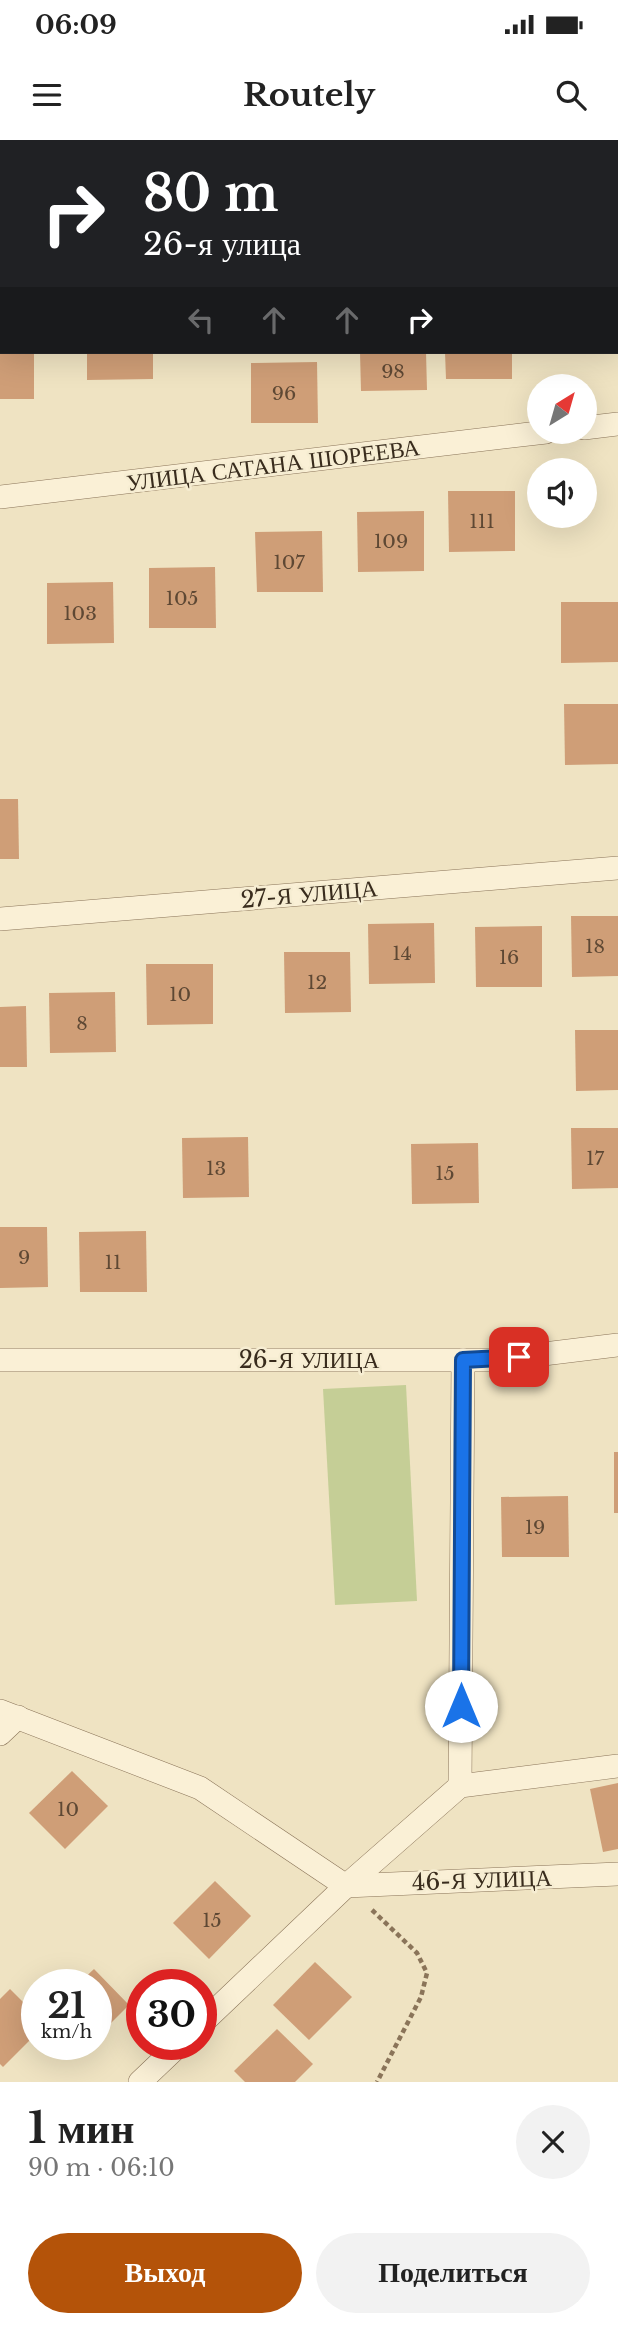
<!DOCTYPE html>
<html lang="ru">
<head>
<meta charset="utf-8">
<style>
  :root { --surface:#fff; --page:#f2f2f2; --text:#222; --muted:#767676; --accent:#b45309 }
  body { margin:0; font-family:"Libre Baskerville",serif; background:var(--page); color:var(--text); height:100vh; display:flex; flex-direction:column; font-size:26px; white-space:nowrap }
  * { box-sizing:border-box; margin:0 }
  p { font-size:23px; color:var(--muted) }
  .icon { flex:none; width:38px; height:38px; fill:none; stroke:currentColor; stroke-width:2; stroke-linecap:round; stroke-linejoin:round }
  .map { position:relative; height:1942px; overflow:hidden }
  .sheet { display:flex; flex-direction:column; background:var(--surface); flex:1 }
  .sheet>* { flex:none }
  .hud { position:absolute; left:0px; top:0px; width:620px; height:214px; box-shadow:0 7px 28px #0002; background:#202124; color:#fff; overflow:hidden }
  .needle { width:46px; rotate:37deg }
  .buttons { position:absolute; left:527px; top:234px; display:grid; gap:14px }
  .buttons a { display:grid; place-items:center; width:70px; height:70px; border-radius:50%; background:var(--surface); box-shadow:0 7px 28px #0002; font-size:35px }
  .speed { position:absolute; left:21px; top:1829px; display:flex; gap:14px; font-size:35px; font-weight:700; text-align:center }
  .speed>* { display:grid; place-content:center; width:91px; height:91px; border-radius:50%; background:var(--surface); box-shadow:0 7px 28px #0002; line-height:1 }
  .speed small { font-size:18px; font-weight:400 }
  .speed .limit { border:10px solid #d22; background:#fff; color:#111 }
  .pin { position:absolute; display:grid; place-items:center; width:60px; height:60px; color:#fff; margin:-30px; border-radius:14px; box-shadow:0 4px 10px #0006 }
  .me { position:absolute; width:77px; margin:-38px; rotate:0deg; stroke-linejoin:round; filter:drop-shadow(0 0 5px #0008) }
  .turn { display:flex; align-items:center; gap:24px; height:147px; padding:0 28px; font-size:32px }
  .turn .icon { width:91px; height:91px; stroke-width:2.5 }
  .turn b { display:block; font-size:49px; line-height:60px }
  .lanes { display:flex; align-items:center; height:66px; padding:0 28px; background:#0003; justify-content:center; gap:35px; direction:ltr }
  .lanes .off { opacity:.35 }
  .round { display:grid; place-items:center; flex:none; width:74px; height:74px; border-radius:37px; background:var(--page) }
  .head { display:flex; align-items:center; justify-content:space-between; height:119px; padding:0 28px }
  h1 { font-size:42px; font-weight:800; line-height:52px }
  .primary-button { display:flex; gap:14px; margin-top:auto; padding:14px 28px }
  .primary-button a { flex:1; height:80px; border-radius:42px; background:var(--accent); color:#fff; font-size:28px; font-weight:800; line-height:80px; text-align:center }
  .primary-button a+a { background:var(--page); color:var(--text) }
  .status { display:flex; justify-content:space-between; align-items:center; height:49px; padding:0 35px; background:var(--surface); direction:ltr }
  .status svg { height:19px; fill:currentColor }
  header { display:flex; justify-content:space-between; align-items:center; height:91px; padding:0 28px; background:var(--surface); font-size:32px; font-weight:800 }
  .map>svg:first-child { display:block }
</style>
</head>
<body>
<div class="status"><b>06:09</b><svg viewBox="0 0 49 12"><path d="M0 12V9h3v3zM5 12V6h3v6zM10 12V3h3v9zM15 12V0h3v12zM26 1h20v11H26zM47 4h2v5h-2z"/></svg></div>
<header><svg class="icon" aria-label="menu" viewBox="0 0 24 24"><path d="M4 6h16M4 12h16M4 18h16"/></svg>Routely<svg class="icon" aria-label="search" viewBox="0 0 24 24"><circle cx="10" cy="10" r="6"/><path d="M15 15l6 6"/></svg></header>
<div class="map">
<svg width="618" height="1942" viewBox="0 0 618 1942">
  <rect width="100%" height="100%" fill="#efe3c2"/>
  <path fill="#c5ce96" d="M406 1245 417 1461 335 1465 323 1249Z"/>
  <g fill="#cf9e77">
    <rect x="0" y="212" width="34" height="47"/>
    <path d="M87 212H153V239L87 240Z"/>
    <path d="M360 212H426L427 250 361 251Z"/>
    <path d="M445 212H512V239H446Z"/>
    <path d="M317 222 318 283H251V223Z"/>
    <path d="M448 351H515V411L449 412Z"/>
    <path d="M424 371V431L358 432 357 372Z"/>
    <path d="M322 391 323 452H257L255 392Z"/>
    <path d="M215 427 216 488H149V428Z"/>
    <path d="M113 442 114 503 47 504V443Z"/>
    <path d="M561 462H618V522L561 523Z"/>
    <path d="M564 564H618V624L565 625Z"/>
    <path d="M0 659H18L19 719H0Z"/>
    <path d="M571 776H618V836L572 837Z"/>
    <path d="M434 783 435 843 369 844 368 784Z"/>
    <path d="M542 786V847H476L475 787Z"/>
    <path d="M284 812H350L351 872 285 873Z"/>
    <path d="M146 824H213V884L147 885Z"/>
    <path d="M115 852 116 912 50 913 49 853Z"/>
    <path d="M26 866 27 927H0V867Z"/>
    <path d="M575 890H618V950L576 951Z"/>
    <path d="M571 988H618V1048L572 1049Z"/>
    <path d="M248 997 249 1057 183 1058 182 998Z"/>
    <path d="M478 1003 479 1063 412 1064 411 1004Z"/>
    <path d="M0 1087H47L48 1147 0 1148Z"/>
    <path d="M146 1091 147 1152H80L79 1092Z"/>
    <rect x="614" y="1312" width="4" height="61"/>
    <path d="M568 1356 569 1417H502L501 1357Z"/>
    <path d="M72 1631 108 1666 65 1709 29 1673Z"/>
    <path d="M618 1643V1709L603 1712 590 1649Z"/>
    <path d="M215 1741 251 1776 209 1819 173 1783Z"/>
    <path d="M315 1822 352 1857 309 1900 273 1865Z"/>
    <path d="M94 1829 129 1865 96 1898V1844H78Z"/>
    <path d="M10 1849 37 1876V1893L3 1927 0 1924V1859Z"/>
    <path d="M277 1889 313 1924 295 1942H245L234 1931Z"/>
  </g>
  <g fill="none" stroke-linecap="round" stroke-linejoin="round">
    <g stroke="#8a7459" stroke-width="24">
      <g id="minor">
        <path d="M584 288 618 284"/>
        <path d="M0 357 546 292"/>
        <path d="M0 779 618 728"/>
        <path d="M0 1220H494L618 1205"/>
        <path d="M0 1571 200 1648 346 1746"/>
        <path d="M0 1594 18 1577"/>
        <path d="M460 1646 463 1220"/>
        <path d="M346 1746 618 1734"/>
        <path d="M201 1884 346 1746 460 1646 618 1626"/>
        <path d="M140 1942 180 1904"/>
      </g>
    </g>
    <path stroke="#8a7459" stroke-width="4.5" stroke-dasharray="5 3.5" stroke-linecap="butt" d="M372 1770 417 1813 427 1833 421 1857 377 1942"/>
    <use href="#minor" stroke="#faf0d6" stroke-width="23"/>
  </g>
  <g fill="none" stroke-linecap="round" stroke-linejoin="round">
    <g stroke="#114b97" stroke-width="18">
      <path id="route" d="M461 1566 463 1220 519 1217"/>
    </g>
    <use href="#route" stroke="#1a73e8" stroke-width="12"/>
  </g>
  <g text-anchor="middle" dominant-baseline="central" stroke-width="5" stroke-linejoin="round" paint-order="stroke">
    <g font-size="19" fill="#5e4834">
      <text x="393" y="231">98</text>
      <text x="284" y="253">96</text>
      <text x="482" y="381">111</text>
      <text x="391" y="401">109</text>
      <text x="289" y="422">107</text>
      <text x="182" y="458">105</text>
      <text x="80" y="473">103</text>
      <text x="595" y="806">18</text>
      <text x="402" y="813">14</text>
      <text x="509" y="817">16</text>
      <text x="317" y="842">12</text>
      <text x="180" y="854">10</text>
      <text x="82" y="883">8</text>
      <text x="595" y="1018">17</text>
      <text x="216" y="1028">13</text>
      <text x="445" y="1033">15</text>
      <text x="24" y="1117">9</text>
      <text x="113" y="1122">11</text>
      <text x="535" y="1387">19</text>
      <text x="68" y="1669">10</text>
      <text x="212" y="1780">15</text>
    </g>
    <g font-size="23" fill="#392c1d" stroke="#f6edd2">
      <text transform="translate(273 325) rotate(-7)">УЛИЦА САТАНА ШОРЕЕВА</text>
      <text transform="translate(309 754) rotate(-5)">27-Я УЛИЦА</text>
      <text x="309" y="1220">26-Я УЛИЦА</text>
      <text transform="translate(482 1740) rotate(-2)">46-Я УЛИЦА</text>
    </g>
  </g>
</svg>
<div class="buttons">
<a><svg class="needle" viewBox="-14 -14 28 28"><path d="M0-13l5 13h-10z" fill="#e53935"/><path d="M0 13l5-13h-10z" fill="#767676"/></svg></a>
<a><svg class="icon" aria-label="sound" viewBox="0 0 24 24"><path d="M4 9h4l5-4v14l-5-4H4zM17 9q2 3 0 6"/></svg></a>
</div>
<div class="speed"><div>21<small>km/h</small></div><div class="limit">30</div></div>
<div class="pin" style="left:519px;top:1217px;background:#d93025"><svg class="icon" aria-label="arrive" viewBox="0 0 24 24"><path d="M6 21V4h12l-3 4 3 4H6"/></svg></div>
<svg class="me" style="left:461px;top:1566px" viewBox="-20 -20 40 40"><circle r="19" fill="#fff"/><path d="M0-13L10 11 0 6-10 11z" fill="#1a73e8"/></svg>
<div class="hud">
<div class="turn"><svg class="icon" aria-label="right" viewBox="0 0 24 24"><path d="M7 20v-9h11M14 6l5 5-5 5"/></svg><div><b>80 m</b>26-я улица</div></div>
<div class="lanes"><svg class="icon off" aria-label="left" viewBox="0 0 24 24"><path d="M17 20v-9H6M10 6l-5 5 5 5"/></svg><svg class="icon off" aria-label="ahead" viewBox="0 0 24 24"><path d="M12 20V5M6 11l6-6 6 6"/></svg><svg class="icon off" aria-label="ahead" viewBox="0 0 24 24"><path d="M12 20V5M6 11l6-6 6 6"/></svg><svg class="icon" aria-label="right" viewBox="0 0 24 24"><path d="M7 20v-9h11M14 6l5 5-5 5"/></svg></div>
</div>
</div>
<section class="sheet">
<div class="head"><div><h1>1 мин</h1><p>90 m · 06:10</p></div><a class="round"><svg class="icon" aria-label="close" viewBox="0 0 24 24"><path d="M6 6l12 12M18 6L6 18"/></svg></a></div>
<div class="primary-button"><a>Выход</a><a>Поделиться</a></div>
</section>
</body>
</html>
